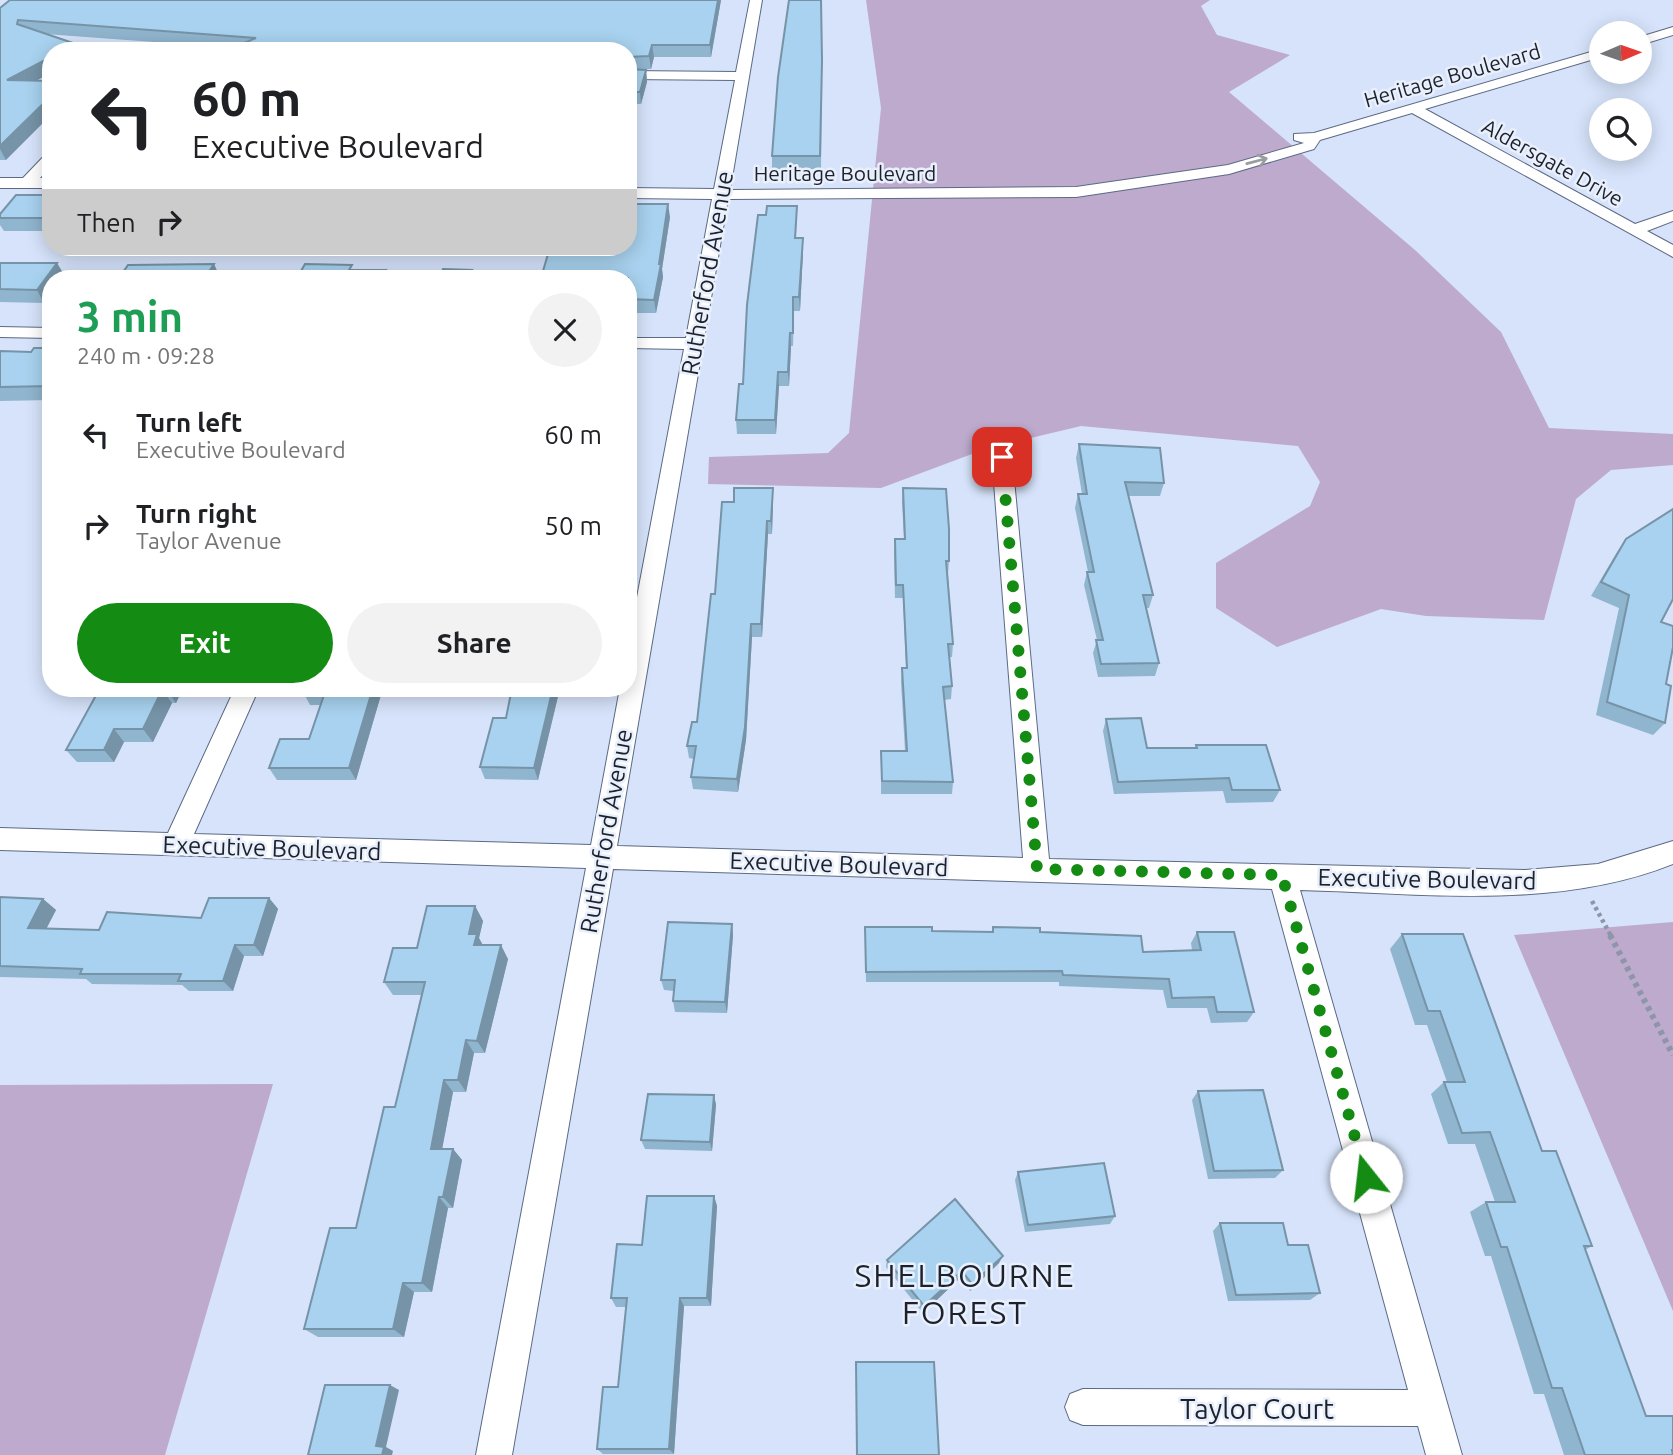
<!DOCTYPE html>
<html lang="en">
<head>
<meta charset="utf-8">
<style>
  :root { --surface:#fff; --page:#f2f2f2; --text:#202124; --muted:#757577; --accent:#148b13 }
  body { margin:0; font-family:Ubuntu,sans-serif; background:var(--page); color:var(--text); height:100vh; display:flex; flex-direction:column; font-size:26px; white-space:nowrap }
  * { box-sizing:border-box; margin:0 }
  p { font-size:23px; color:var(--muted) }
  .icon { flex:none; width:38px; height:38px; fill:none; stroke:currentColor; stroke-width:2; stroke-linecap:round; stroke-linejoin:round }
  .map { position:relative; flex:1; overflow:hidden }
  .side { position:absolute; left:42px; top:270px; width:595px; height:427px; display:flex; flex-direction:column; background:var(--surface); border-radius:28px; box-shadow:0 4px 18px #0003 }
  .side>* { flex:none }
  .guide { position:absolute; left:42px; top:42px; width:595px; height:214px; border-radius:28px; box-shadow:0 4px 18px #0003; background:#fff; color:var(--text); overflow:hidden }
  .needle { width:46px; rotate:88deg }
  .controls { position:absolute; left:1589px; top:21px; display:grid; gap:14px }
  .controls a { display:grid; place-items:center; width:63px; height:63px; border-radius:50%; background:var(--surface); box-shadow:0 4px 18px #0003; font-size:35px }
  .pin { position:absolute; display:grid; place-items:center; width:60px; height:60px; color:#fff; margin:-30px; border-radius:14px; box-shadow:0 4px 10px #0006 }
  .me { position:absolute; width:77px; margin:-38px; rotate:344deg; stroke-linejoin:round; filter:drop-shadow(0 0 5px #0008) }
  .turn { display:flex; align-items:center; gap:24px; height:147px; padding:0 35px; font-size:32px }
  .turn .icon { width:91px; height:91px; stroke-width:2.5 }
  .turn b { display:block; font-size:49px; line-height:60px }
  .then { display:flex; align-items:center; height:66px; padding:0 35px; background:#0003; gap:14px; font-size:26px }
  .round { display:grid; place-items:center; flex:none; width:74px; height:74px; border-radius:37px; background:var(--page) }
  .summary { display:flex; align-items:center; justify-content:space-between; height:119px; padding:0 35px }
  h1 { font-size:42px; font-weight:600; line-height:52px; color:#1e9e55 }
  .action { display:flex; gap:14px; margin-top:auto; padding:14px 35px }
  .action a { flex:1; height:80px; border-radius:42px; background:var(--accent); color:#fff; font-size:28px; font-weight:600; line-height:80px; text-align:center }
  .action a+a { background:var(--page); color:var(--text) }
  ul { padding:0; list-style:none }
  li { display:flex; align-items:center; gap:21px; height:91px; padding:0 35px }
  li div { flex:1 }
  li b { display:block; font-size:26px }
  li em { font-style:normal }
  .map>svg:first-child { display:block }
</style>
</head>
<body>
<div class="map">
<svg width="1673" height="1455" viewBox="0 0 1673 1455">
  <rect width="100%" height="100%" fill="#d6e3fa"/>
  <g fill="#bdaacd">
    <path d="M866 0H1210L1201 6 1217 35 1290 55 1229 92 1415 250 1501 332 1549 428 1673 434V465L1611 470 1576 499 1544 620 1426 616 1381 609 1277 647 1216 608V563L1310 506 1320 482 1298 446 1081 426 988 448 881 488 708 484 709 457 828 453 849 433 881 108Z"/>
    <path d="M1673 922V1311L1514 935Z"/>
    <path d="M273 1084 165 1455H0V1085Z"/>
  </g>
  <g fill="none" stroke-linecap="round" stroke-linejoin="round">
    <g stroke="#5c6a84" stroke-width="2">
      <g id="minor">
        <path d="M750 0H762L730 190 1076 187 1228 165 1304 143 1294 140V134L1314 133 1601 49V57L1425 109 1635 224 1673 211V221L1647 231 1673 245V257L1412 113 1320 140 1314 149 1229 174 1076 197 728 199 617 846 1023 858 992 457 1002 451 1012 457 1049 859 1525 870 1598 864 1673 841V864C1556 911 1423 893 1300 890L1462 1455H1426L1418 1426 1083 1425 1070 1420 1065 1407 1070 1394 1083 1389 1408 1390 1272 889 613 869 512 1455H476L586 868 0 850V828L168 833 235 688H259L194 834 591 845 620 688H628V645L684 349 628 348V338H686L712 199 628 198V188L714 189 735 80 628 79V71L736 72Z"/>
        <path d="M1673 27V35L1640 45V37Z"/>
        <path d="M51 153V166L40 178H51V188H0V178H23L46 154Z"/>
        <path d="M0 327 51 328V338L0 337Z"/>
      </g>
    </g>
    <path stroke="#8c96a8" stroke-width="4.5" stroke-dasharray="3.5 3.5" stroke-linecap="butt" d="M1592 901 1611 936"/>
    <path stroke="#8c96a8" stroke-width="6" stroke-dasharray="4.5 4.5" stroke-linecap="butt" d="M1610 935 1673 1055"/>
    <use href="#minor" fill="#fff" fill-rule="evenodd"/>
  </g>
  <g fill="#90b5ce">
    <path d="M721 0 711 57H654L651 69H633L646 70 647 82 641 104H628V51L235 48 45 34 51 51V73L36 80 6 160H0V8Z"/>
    <path d="M822 73 821 169H772V156Z"/>
    <path d="M51 195V231H4L0 225V214Z"/>
    <path d="M797 206 796 238H803V252L800 311H794L793 346H791L789 386H779L776 434H737L736 420 743 384 766 215Z"/>
    <path d="M670 217 662 269 663 277 656 313H628V278Z"/>
    <path d="M0 263 65 276 63 278H51V295L44 303 0 302Z"/>
    <path d="M51 348V400L0 401V351L31 352Z"/>
    <path d="M1079 444 1164 483 1160 496H1128L1153 595 1149 608H1146L1159 663 1155 676 1098 677 1093 653 1097 640 1084 585 1087 572H1088L1075 508 1078 494H1082L1076 458Z"/>
    <path d="M773 488V501L772 534H768L762 637H752L746 740 738 792 693 789 691 777 694 759 689 758 687 746 697 722 715 594 734 502Z"/>
    <path d="M903 488 949 561 948 574 953 644 952 657H949L952 686 951 699 944 700 953 782 952 794H881V751H905L901 681 902 668H906L903 598H895L894 553 895 539H904L902 502Z"/>
    <path d="M1626 539 1661 622 1666 684 1665 723 1653 735 1596 715 1619 608 1591 596 1617 552Z"/>
    <path d="M100 688H183L176 703H172L153 742H124L114 762H77L66 750Z"/>
    <path d="M305 688H383L356 780H277L269 768 309 739 321 705H310L303 692Z"/>
    <path d="M512 688H560L538 780 485 779 480 767 506 718Z"/>
    <path d="M1106 719 1147 748H1195L1196 745 1280 790 1273 802 1226 803 1223 791 1114 794 1103 731Z"/>
    <path d="M0 897 43 899 56 910 46 929 99 930 201 918 269 898 278 909 263 956H244L233 991H189L182 985 92 984 86 979 0 977Z"/>
    <path d="M475 906 483 921 479 938 483 945 508 959 485 1053H474L466 1092H453L442 1149H453L462 1160 453 1208H448L432 1292H414L404 1337H318L304 1329 356 1228 395 1107 421 995H393L384 982 417 948Z"/>
    <path d="M732 924 733 935 727 1013 675 1012 673 1001 674 991 664 990 661 980Z"/>
    <path d="M865 927 932 931 992 932 993 927 1040 932 1143 952 1192 950 1191 943 1197 932 1254 1012 1247 1022 1211 1023 1207 1008H1167L1163 990 1059 986V982H866Z"/>
    <path d="M1402 934 1542 1151 1592 1246 1585 1250 1646 1416H1673V1455H1564L1544 1394H1534L1491 1256H1485L1470 1212 1486 1202H1495L1475 1144H1448L1431 1094 1444 1082H1447L1427 1025H1415L1390 949Z"/>
    <path d="M1198 1091 1283 1170 1275 1178 1208 1179 1192 1100Z"/>
    <path d="M714 1095 716 1105 712 1151 645 1149 641 1140Z"/>
    <path d="M1018 1172 1115 1216 1110 1224 1025 1232 1015 1180Z"/>
    <path d="M714 1196 717 1206 711 1306H684L674 1454H603L597 1449 618 1387 626 1307H616L611 1298 642 1245Z"/>
    <path d="M1220 1223 1288 1245 1320 1293 1310 1300 1228 1301 1213 1231Z"/>
    <path d="M887 1260 999 1263 970 1291 960 1278 923 1313 886 1267Z"/>
  </g>
  <g fill="#7693a7">
    <path d="M718 0H721L711 57 710 45Z"/>
    <path d="M76 44 79 51H64Z"/>
    <path d="M652 45 654 57 651 69 649 56Z"/>
    <path d="M51 57V73L13 93 7 80Z"/>
    <path d="M646 70 647 82 641 104 640 92Z"/>
    <path d="M51 96V115L6 160 0 149V146Z"/>
    <path d="M668 204 670 217 662 269 663 277 656 313 654 300Z"/>
    <path d="M803 238V252L800 311 799 297Z"/>
    <path d="M57 263 65 276 63 278H51V295L44 303 37 290Z"/>
    <path d="M214 264 220 277 219 278H205Z"/>
    <path d="M386 270 389 278H382Z"/>
    <path d="M472 270 474 278H468Z"/>
    <path d="M790 333 791 346 789 386 788 372Z"/>
    <path d="M630 359 632 373 628 398V370Z"/>
    <path d="M778 372 779 386 776 434 775 420Z"/>
    <path d="M773 488V501L772 534 771 521Z"/>
    <path d="M767 521 768 534 762 637 761 624Z"/>
    <path d="M751 624 752 637 746 740 738 792 737 779Z"/>
    <path d="M168 688H183L176 703 167 690Z"/>
    <path d="M373 688H383L356 780 349 768Z"/>
    <path d="M553 688H560L538 780 534 768Z"/>
    <path d="M162 690 172 703 153 742 143 729Z"/>
    <path d="M114 729 124 742 114 762 104 750Z"/>
    <path d="M269 898 278 909 263 956 254 945Z"/>
    <path d="M43 899 56 910 41 939 28 928Z"/>
    <path d="M475 906 483 921 479 938 484 948 474 945 469 934Z"/>
    <path d="M732 924 733 935 727 1013 725 1002Z"/>
    <path d="M235 945 244 956 233 991 223 981Z"/>
    <path d="M501 945 508 959 485 1053 477 1041Z"/>
    <path d="M466 1040 474 1053 466 1092 458 1080Z"/>
    <path d="M444 1080 453 1092 440 1160 431 1149Z"/>
    <path d="M714 1095 716 1105 712 1151 710 1142Z"/>
    <path d="M453 1149 462 1160 453 1208 443 1197Z"/>
    <path d="M714 1196 717 1206 711 1306 707 1298Z"/>
    <path d="M439 1197 448 1208 432 1292 422 1283Z"/>
    <path d="M1003 1256 999 1263 970 1291 972 1284Z"/>
    <path d="M962 1271 960 1278 923 1313 924 1306Z"/>
    <path d="M403 1283 414 1292 404 1337 393 1329Z"/>
    <path d="M680 1298 684 1306 674 1454 669 1449Z"/>
    <path d="M390 1385 399 1390 386 1447 393 1451 392 1455H382L376 1446Z"/>
  </g>
  <g fill="#a8d2ef" stroke="#7693a7" stroke-width="2">
    <path d="M10 0H718L710 45H652L649 56 628 57V51H233L235 47 256 38 18 20 17 24 76 44 64 51H51V57L7 80 51 81V96L0 146V8Z"/>
    <path d="M789 0H821L822 61 820 156H772L778 77Z"/>
    <path d="M628 69 646 70 640 92H628Z"/>
    <path d="M16 195H51V218H0V214Z"/>
    <path d="M634 204H668L659 264H661L654 300 628 299V278H541L550 247H628V213H632Z"/>
    <path d="M767 206H797L795 238H803L799 297H793V333H790L788 372H778L775 420H736L739 384H743L747 305 758 215H766Z"/>
    <path d="M0 263H57L37 290 0 289Z"/>
    <path d="M214 264 205 278H119L128 265Z"/>
    <path d="M305 264 352 265 349 270H386L382 278H297Z"/>
    <path d="M443 269 472 270 468 278H439Z"/>
    <path d="M34 348H51V386L0 387V351L31 352Z"/>
    <path d="M1079 444 1160 448 1164 483 1125 482 1153 595H1143L1159 663 1101 664 1096 640H1103L1087 572H1094L1078 494H1087Z"/>
    <path d="M734 488H773L771 521H767L761 624H751L745 727 737 779 691 777 696 746H687L692 722H697L711 594H715L722 502H734Z"/>
    <path d="M903 488 946 489 949 529V561H946L953 644H948L952 686 943 687 953 782 882 781 881 751H907L902 668H907L903 585H896L895 539H905Z"/>
    <path d="M1673 509V599L1661 622 1673 626V647L1666 684 1671 686 1665 723 1607 702 1629 595 1601 582 1626 539Z"/>
    <path d="M100 688H168L167 690H162L143 729H114L104 750H66Z"/>
    <path d="M305 688H373L349 768H269L280 739H309L325 692H303Z"/>
    <path d="M512 688H553L534 768 480 767 493 718H506Z"/>
    <path d="M1141 718 1147 748H1197L1196 745H1266L1280 790H1232L1229 778 1118 782 1106 719Z"/>
    <path d="M0 897 43 899 28 928 99 930 107 912 201 918 209 898H269L254 945H235L223 981H178L181 974H80L82 969 0 966Z"/>
    <path d="M427 906H475L469 934H477L474 945H501L477 1041 466 1040 458 1080H444L431 1149H453L443 1197H439L422 1283H403L393 1329H304L330 1228H356L384 1107H395L425 982H384L393 948H417Z"/>
    <path d="M668 922 732 924 725 1002 673 1001 675 980H661Z"/>
    <path d="M865 927H932V931L993 932V927L1040 928V932L1141 936 1143 952 1201 950 1197 932H1234L1254 1012H1217L1214 997 1172 998 1169 979 1063 975 1062 971 866 972Z"/>
    <path d="M1402 934H1463L1542 1151H1556L1592 1246H1584L1646 1416H1673V1450H1672L1673 1455H1585L1562 1388H1552L1507 1247H1501L1486 1202H1515L1490 1132 1462 1133 1444 1082H1465L1440 1011H1428Z"/>
    <path d="M1263 1090 1283 1170 1214 1171 1198 1091Z"/>
    <path d="M648 1094 714 1095 710 1142 641 1140Z"/>
    <path d="M1104 1163 1115 1216 1028 1225 1018 1172Z"/>
    <path d="M647 1196H714L707 1298H680L669 1449H597L603 1387H618L627 1298H611L617 1244 642 1245Z"/>
    <path d="M955 1199 1003 1256 972 1284 962 1271 924 1306 887 1260Z"/>
    <path d="M1220 1223H1283L1288 1245H1308L1320 1293 1236 1295Z"/>
    <path d="M856 1362H934L939 1455H857Z"/>
    <path d="M325 1385H390L376 1446 384 1447 382 1455H308Z"/>
  </g>
  <defs><path id="oneway-shaft" d="M-6 0H5M1.5-3L5.5 0L1.5 3" fill="none" stroke-width="1.6" stroke-linecap="round" stroke-linejoin="round" transform="scale(1.75)"/></defs>
  <use stroke="#999ca0" href="#oneway-shaft" transform="translate(1257 161) rotate(-15)"/>
  <g fill="none" stroke-linecap="round" stroke-linejoin="round">
    <path stroke="#148b13" stroke-width="12" stroke-dasharray="0 21.6" d="M1002 457 1037 869 1282 875 1366 1177"/>
  </g>
  <g text-anchor="middle" dominant-baseline="central" stroke-width="5" stroke-linejoin="round" paint-order="stroke">
    <g font-size="21" fill="#1c222d" stroke="#e9f0fc">
      <text transform="translate(1452 75) rotate(-16)">Heritage Boulevard</text>
      <text transform="translate(1553 162) rotate(29)">Aldersgate Drive</text>
      <text x="845" y="173">Heritage Boulevard</text>
    </g>
    <g font-size="24" fill="#1c222d" stroke="#e9f0fc">
      <text transform="translate(707 273) rotate(-80)">Rutherford Avenue</text>
      <text transform="translate(606 831) rotate(-80)">Rutherford Avenue</text>
      <text transform="translate(272 848) rotate(2)">Executive Boulevard</text>
      <text transform="translate(839 864) rotate(2)">Executive Boulevard</text>
      <text transform="translate(1427 879) rotate(1)">Executive Boulevard</text>
    </g>
    <g font-size="28" fill="#1c222d" stroke="#e9f0fc">
      <text x="1257" y="1408">Taylor Court</text>
    </g>
    <g font-size="32" letter-spacing="2" fill="#1c222d" stroke="#e9f0fc">
      <text x="965" y="1275">SHELBOURNE<tspan x="965" dy="37">FOREST</tspan></text>
    </g>
  </g>
</svg>
<div class="controls">
<a><svg class="needle" viewBox="-14 -14 28 28"><path d="M0-13l5 13h-10z" fill="#e53935"/><path d="M0 13l5-13h-10z" fill="#757577"/></svg></a>
<a><svg class="icon" aria-label="search" viewBox="0 0 24 24"><circle cx="10" cy="10" r="6"/><path d="M15 15l6 6"/></svg></a>
</div>
<div class="pin" style="left:1002px;top:457px;background:#d93025"><svg class="icon" aria-label="arrive" viewBox="0 0 24 24"><path d="M6 21V4h12l-3 4 3 4H6"/></svg></div>
<svg class="me" style="left:1366px;top:1177px" viewBox="-20 -20 40 40"><circle r="19" fill="#fff"/><path d="M0-13L10 11 0 6-10 11z" fill="#148b13"/></svg>
<div class="guide">
<div class="turn"><svg class="icon" aria-label="left" viewBox="0 0 24 24"><path d="M17 20v-9H6M10 6l-5 5 5 5"/></svg><div><b>60 m</b>Executive Boulevard</div></div>
<div class="then">Then<svg class="icon" aria-label="right" viewBox="0 0 24 24"><path d="M7 20v-9h11M14 6l5 5-5 5"/></svg></div>
</div>
<section class="side">
<div class="summary"><div><h1>3 min</h1><p>240 m · 09:28</p></div><a class="round"><svg class="icon" aria-label="close" viewBox="0 0 24 24"><path d="M6 6l12 12M18 6L6 18"/></svg></a></div>
<ul>
<li><svg class="icon" aria-label="left" viewBox="0 0 24 24"><path d="M17 20v-9H6M10 6l-5 5 5 5"/></svg><div><b>Turn left</b><p>Executive Boulevard</p></div><em>60 m</em></li>
<li><svg class="icon" aria-label="right" viewBox="0 0 24 24"><path d="M7 20v-9h11M14 6l5 5-5 5"/></svg><div><b>Turn right</b><p>Taylor Avenue</p></div><em>50 m</em></li>
</ul>
<div class="action"><a>Exit</a><a>Share</a></div>
</section>
</div>
</body>
</html>
